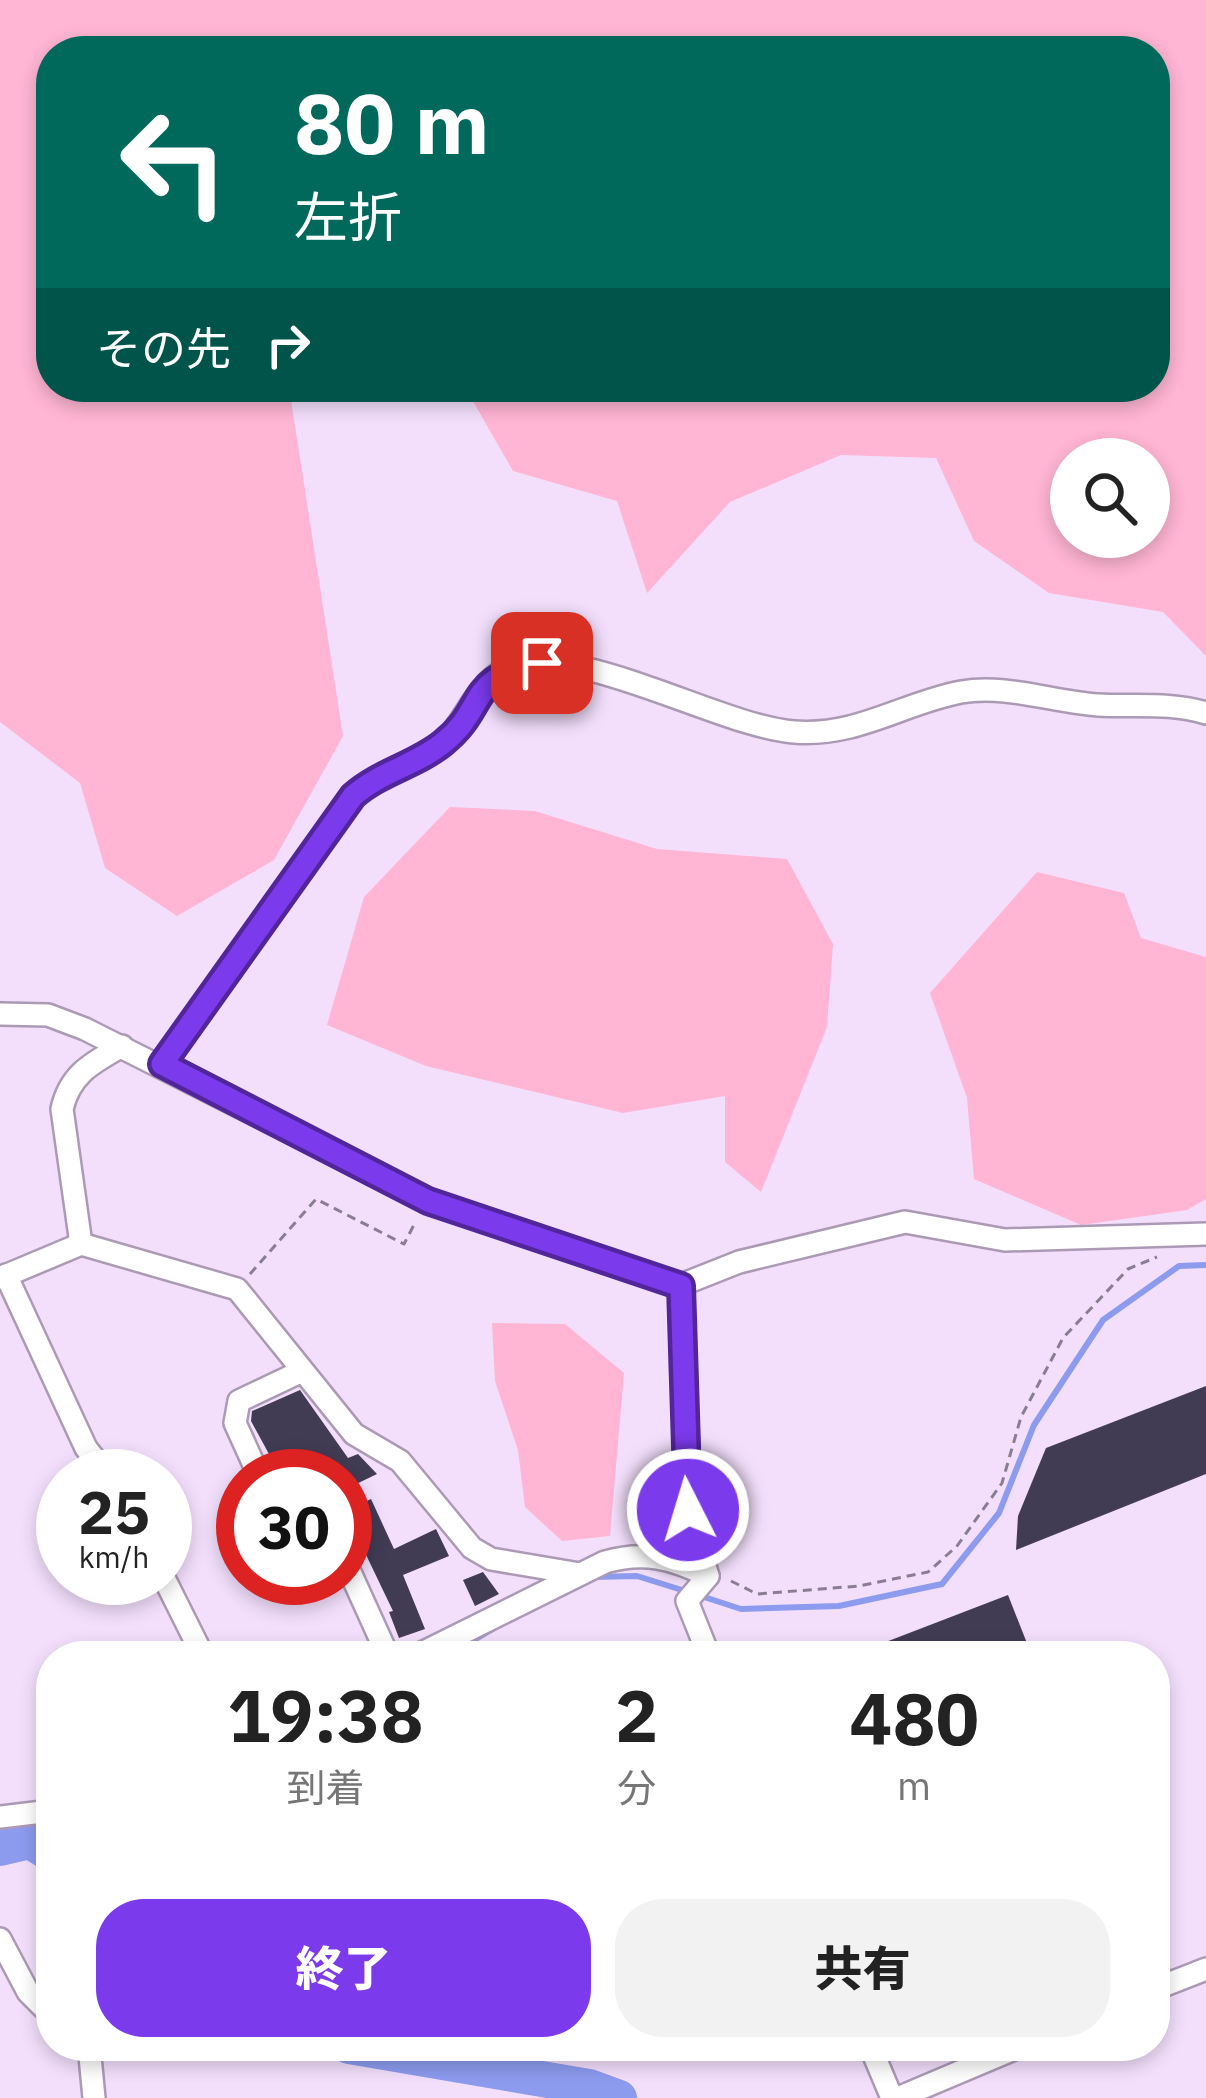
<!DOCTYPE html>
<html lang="ja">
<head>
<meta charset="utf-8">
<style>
  :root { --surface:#fff; --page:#f2f2f2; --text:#222; --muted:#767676; --accent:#7c3aed }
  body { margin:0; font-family:"IBM Plex Sans","Noto Sans JP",sans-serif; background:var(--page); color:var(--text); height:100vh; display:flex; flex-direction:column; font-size:45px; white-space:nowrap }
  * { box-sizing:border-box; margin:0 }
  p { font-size:39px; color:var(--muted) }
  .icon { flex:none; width:66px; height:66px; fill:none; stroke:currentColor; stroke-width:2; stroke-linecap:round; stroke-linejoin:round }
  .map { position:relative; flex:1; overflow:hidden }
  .details { position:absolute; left:36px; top:1641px; width:1134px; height:420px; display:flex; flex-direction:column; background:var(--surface); border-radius:48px; box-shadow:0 6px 18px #0003 }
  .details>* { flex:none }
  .banner { position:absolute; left:36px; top:36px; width:1134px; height:366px; border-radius:48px; box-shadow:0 6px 18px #0003; background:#00695c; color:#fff; overflow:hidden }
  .tools { position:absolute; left:1050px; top:438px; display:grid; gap:24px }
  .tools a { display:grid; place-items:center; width:120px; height:120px; border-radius:50%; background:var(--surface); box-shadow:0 6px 18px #0003; font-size:60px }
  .speed { position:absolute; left:36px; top:1449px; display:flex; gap:24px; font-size:60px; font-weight:700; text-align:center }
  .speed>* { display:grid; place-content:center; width:156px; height:156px; border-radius:50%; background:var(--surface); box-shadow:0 6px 18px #0003; line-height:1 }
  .speed small { font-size:30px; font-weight:400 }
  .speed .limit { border:18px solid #d22; background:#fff; color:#111 }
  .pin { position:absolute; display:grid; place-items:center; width:102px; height:102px; color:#fff; margin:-51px; border-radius:24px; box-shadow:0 6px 18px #0006 }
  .me { position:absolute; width:132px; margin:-66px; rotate:355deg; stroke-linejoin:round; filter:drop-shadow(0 0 9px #0008) }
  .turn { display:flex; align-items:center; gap:42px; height:252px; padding:0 60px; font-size:54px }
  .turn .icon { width:156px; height:156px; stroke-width:2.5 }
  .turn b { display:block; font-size:84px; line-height:102px }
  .then { display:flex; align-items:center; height:114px; padding:0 60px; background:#0003; gap:24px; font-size:45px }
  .eta { display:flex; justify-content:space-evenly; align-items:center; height:204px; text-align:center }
  .eta b { font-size:72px; font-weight:800; line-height:84px }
  .primary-button { display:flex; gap:24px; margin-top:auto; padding:24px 60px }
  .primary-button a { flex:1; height:138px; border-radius:48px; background:var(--accent); color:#fff; font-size:48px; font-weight:800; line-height:138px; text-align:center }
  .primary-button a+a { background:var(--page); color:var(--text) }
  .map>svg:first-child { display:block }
</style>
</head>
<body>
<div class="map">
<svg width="1206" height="2098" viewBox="0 0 1206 2098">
  <rect width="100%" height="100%" fill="#f3dffc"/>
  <g fill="#ffb5d3" fill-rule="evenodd">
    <path d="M0 0H1206V656L1163 612 1049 593 974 541 936 458 841 455 730 502 647 593 617 501 513 471 470 396 457 387H1155V51H51V387H289L343 736 274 860 177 916 105 868 80 783 0 722ZM1071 459H1149V537H1071Z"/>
    <path d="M450 807 535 811 657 849 787 859 833 944 827 1027 761 1192 725 1162V1096L623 1113 426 1066 327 1025 364 897Z"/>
    <path d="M1037 872 1124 893 1141 938 1206 957V1199L1187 1210 1081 1225 974 1179 967 1098 930 993Z"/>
    <path d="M492 1323 565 1324 624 1373 610 1536 562 1541 525 1507 518 1450 495 1381Z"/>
  </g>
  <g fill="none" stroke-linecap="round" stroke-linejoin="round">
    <g stroke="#8d9bef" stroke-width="6">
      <path d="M592 1577 637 1576 685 1591"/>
      <path d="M698 1595 741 1609 839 1606 942 1584 999 1513 1034 1425 1103 1320 1179 1266 1206 1265"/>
      <path d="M447 1656 496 1627"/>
      <path d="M30 1841 51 1832"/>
    </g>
    <g stroke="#8d9bef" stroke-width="36">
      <path d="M0 1848 30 1841 51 1854"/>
      <path d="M349 2046 589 2087 619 2098"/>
    </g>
  </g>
  <g fill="#413b54">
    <path d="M1206 1386V1474L1016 1550 1018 1516 1046 1448Z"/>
    <path d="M300 1390 348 1458 358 1454 377 1474 352 1486 348 1476H281L251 1421 252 1411Z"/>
    <path d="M371 1499 394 1549 436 1529 449 1556 403 1575 425 1629 399 1638 389 1612 393 1611 345 1511Z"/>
    <path d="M483 1572 499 1594 475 1606 463 1580Z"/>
    <path d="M1008 1595 1032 1656H852V1655Z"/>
  </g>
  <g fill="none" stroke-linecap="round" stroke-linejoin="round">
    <g stroke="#ac9ab5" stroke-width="26">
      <g id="minor">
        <path d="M0 1014 48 1015 85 1029 427 1201 681 1285 739 1262 905 1222 1005 1240 1206 1234"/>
        <path d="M162 1064 353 796C380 773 423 764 446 740 466 719 477 684 505 670 570 637 717 726 794 732 857 737 903 703 961 692 1006 684 1053 702 1098 705 1135 707 1170 702 1206 713"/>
        <path d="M81 1244 62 1109C70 1074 92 1063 122 1046"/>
        <path d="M6 1275 86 1448 108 1476"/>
        <path d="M0 1278 81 1244 237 1289 354 1434 400 1461 472 1548 491 1559 580 1574"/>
        <path d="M259 1476 235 1423 239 1401 302 1371"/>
        <path d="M345 1561 388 1656"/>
        <path d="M708 1576 687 1601 709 1656"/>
        <path d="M164 1578 203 1656"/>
        <path d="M416 1656 605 1562C644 1551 672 1558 708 1576L688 1510 681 1285"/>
        <path d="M0 1817 51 1811"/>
        <path d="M0 1939 28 1992 51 2015"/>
        <path d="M1155 1989 1206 1969"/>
        <path d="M89 2046 94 2098"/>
        <path d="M870 2046 892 2098"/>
        <path d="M898 2098 1021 2046"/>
      </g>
    </g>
    <g stroke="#8a7d91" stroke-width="3" stroke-dasharray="9 6" stroke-linecap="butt">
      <path d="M250 1274 316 1199 404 1244 416 1221"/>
      <path d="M731 1581 757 1594 859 1586 928 1572 957 1546 1002 1483 1021 1417 1063 1338 1128 1269 1157 1257"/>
    </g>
    <use href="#minor" stroke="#fff" stroke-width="21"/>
  </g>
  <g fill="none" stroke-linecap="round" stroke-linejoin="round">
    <g stroke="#51269a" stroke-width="30">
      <path id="route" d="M542 663C464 678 489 706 443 743 416 765 380 772 353 796L162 1064 428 1201 681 1286 688 1510"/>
    </g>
    <use href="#route" stroke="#7c3aed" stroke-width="21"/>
  </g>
</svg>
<div class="tools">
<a><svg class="icon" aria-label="search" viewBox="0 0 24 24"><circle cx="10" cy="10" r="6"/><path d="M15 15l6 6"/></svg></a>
</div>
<div class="speed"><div>25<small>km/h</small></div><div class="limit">30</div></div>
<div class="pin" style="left:542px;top:663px;background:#d93025"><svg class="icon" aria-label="arrive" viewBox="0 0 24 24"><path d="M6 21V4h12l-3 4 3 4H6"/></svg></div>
<svg class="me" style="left:688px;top:1510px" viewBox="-20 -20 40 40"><circle r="17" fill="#7c3aed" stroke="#fff" stroke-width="3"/><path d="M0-11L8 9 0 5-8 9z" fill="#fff"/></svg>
<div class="banner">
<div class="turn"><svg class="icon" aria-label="left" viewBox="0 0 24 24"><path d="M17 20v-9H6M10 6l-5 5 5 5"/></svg><div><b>80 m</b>左折</div></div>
<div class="then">その先<svg class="icon" aria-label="right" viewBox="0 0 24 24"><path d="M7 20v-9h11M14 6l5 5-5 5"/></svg></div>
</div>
<section class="details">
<div class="eta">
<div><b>19:38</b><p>到着</p></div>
<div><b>2</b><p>分</p></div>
<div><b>480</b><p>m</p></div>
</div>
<div class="primary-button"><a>終了</a><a>共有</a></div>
</section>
</div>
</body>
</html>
